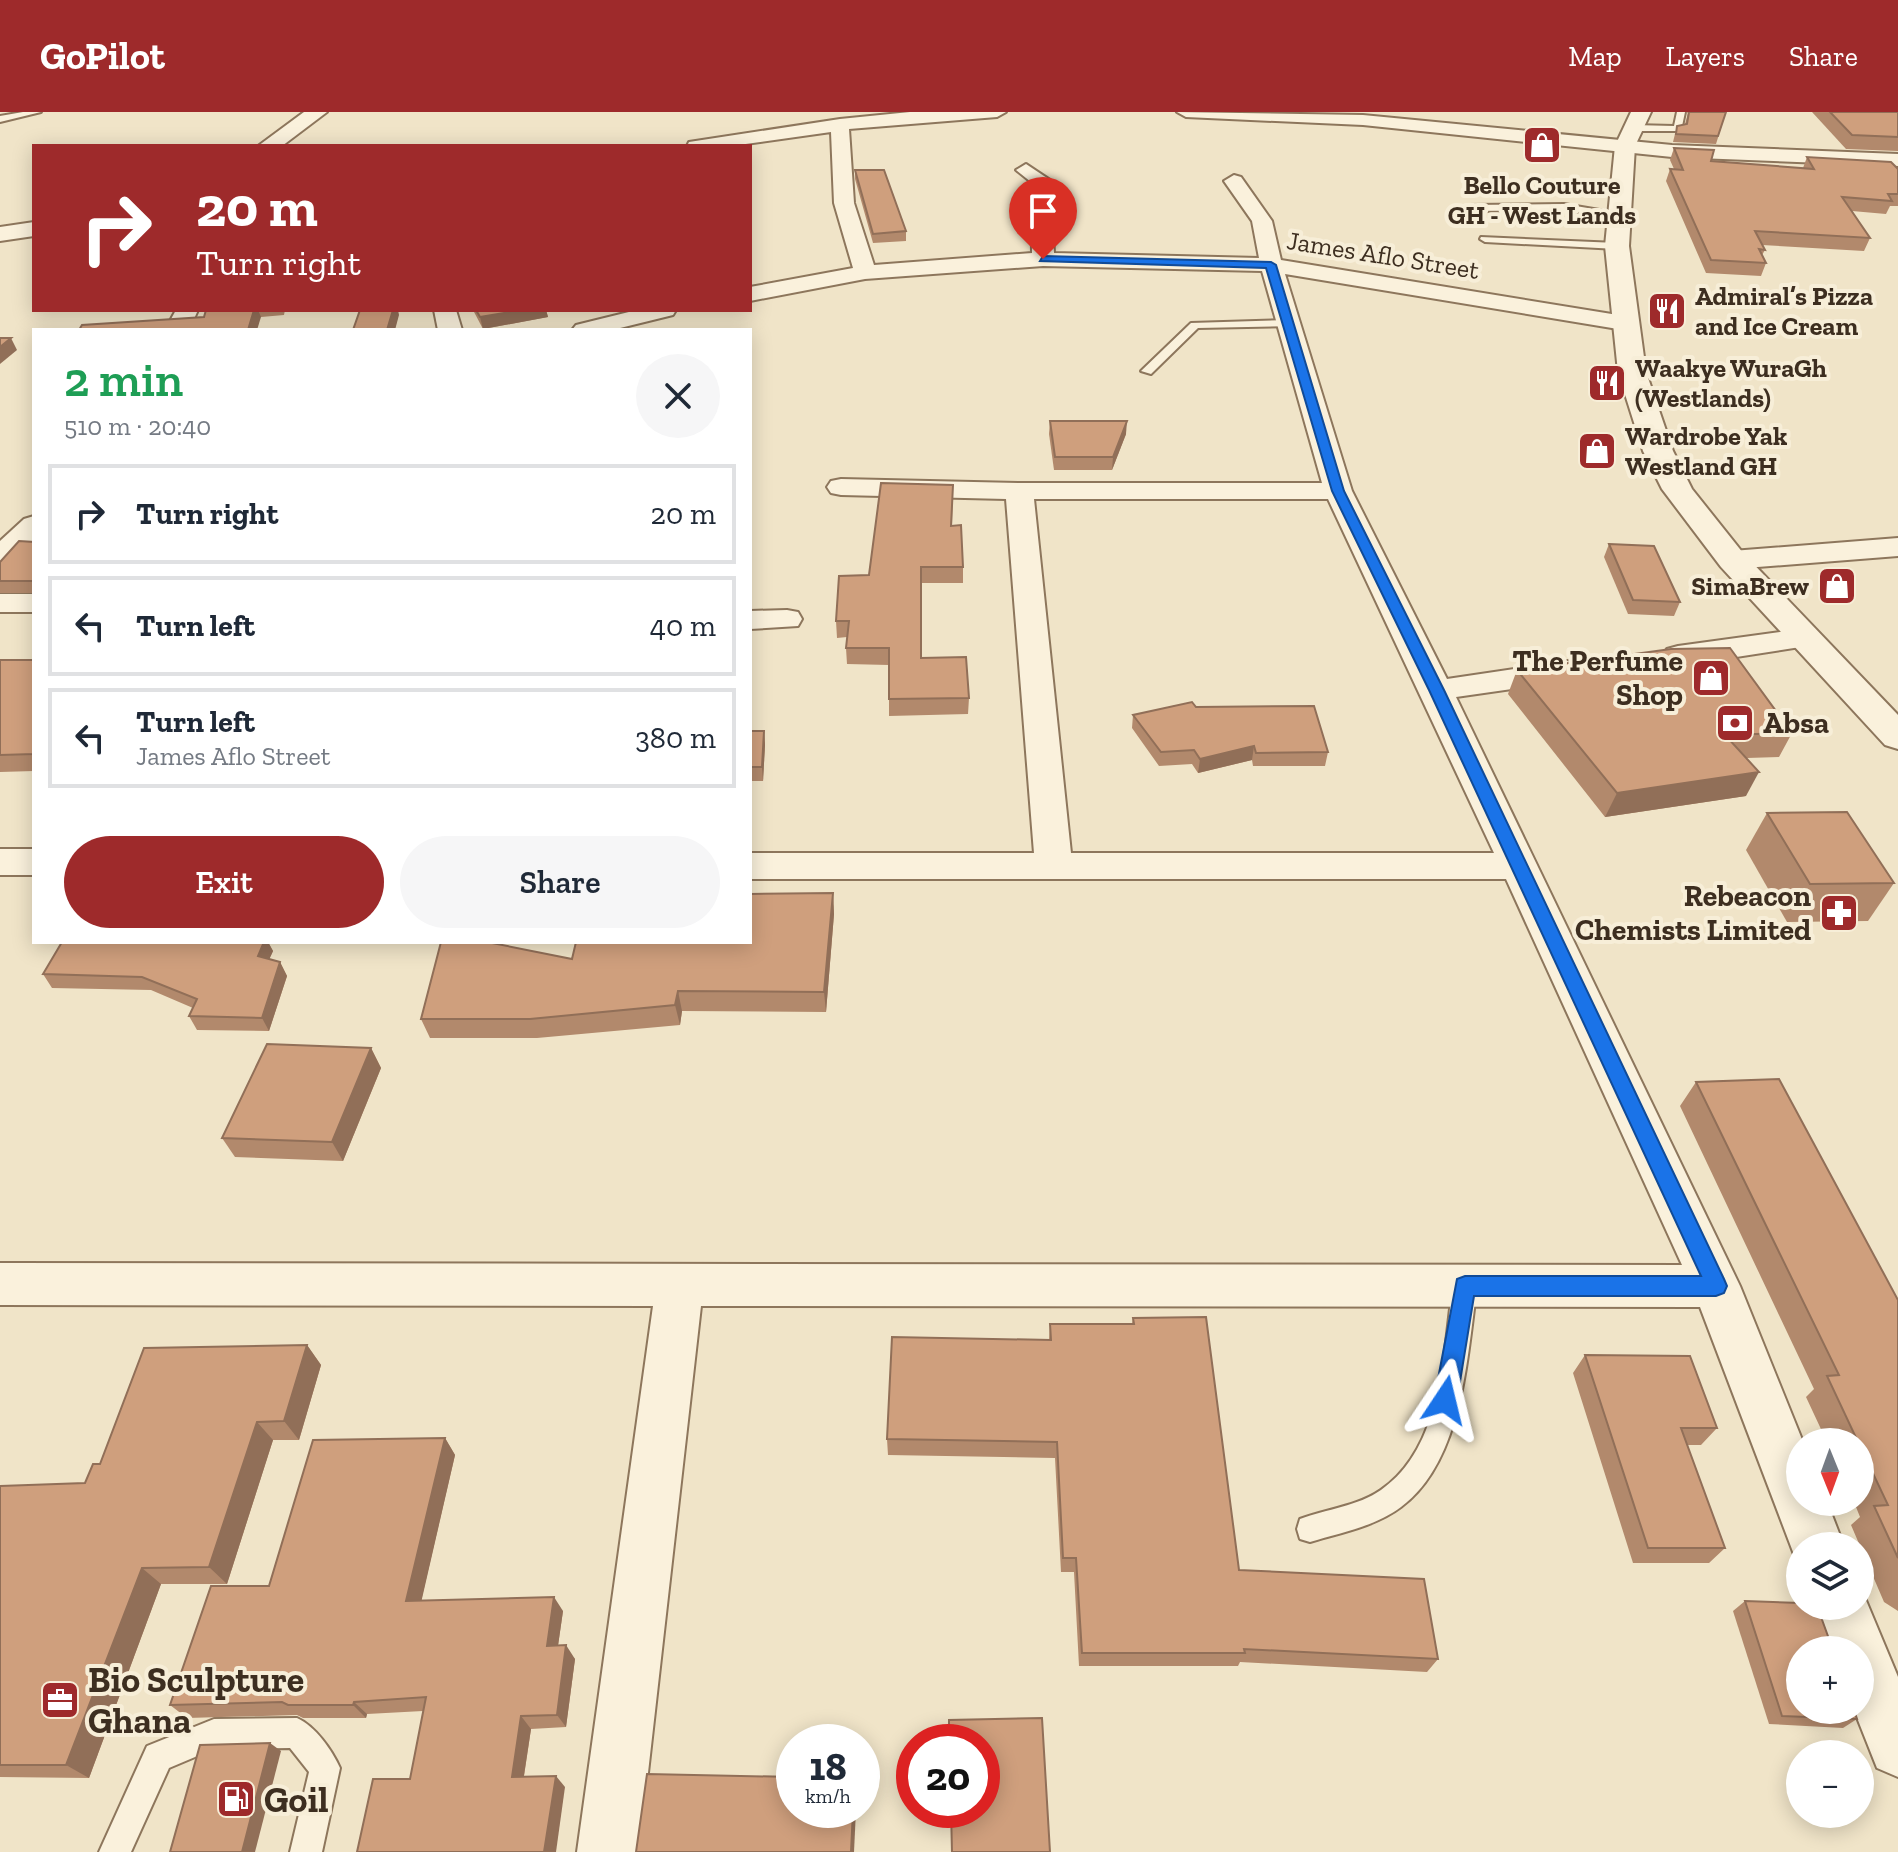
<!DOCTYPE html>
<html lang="en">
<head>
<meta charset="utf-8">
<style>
  :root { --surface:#fff; --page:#f6f6f7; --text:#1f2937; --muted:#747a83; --line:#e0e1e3; --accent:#9e2a2b }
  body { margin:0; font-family:"Zilla Slab",serif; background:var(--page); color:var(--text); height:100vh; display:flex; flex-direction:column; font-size:30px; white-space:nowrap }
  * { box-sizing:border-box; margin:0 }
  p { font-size:26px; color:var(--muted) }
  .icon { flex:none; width:44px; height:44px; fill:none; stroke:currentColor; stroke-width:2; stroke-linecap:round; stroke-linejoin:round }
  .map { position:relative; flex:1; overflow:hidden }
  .side { position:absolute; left:32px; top:216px; width:720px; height:616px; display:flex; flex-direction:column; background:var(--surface); border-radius:0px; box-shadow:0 4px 20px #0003 }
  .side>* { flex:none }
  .guide { position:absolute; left:32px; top:32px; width:720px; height:168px; border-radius:0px; box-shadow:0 4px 20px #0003; background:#9e2a2b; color:#fff; overflow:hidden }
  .needle { width:52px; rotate:179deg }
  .fabs { position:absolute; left:1786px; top:1316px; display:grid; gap:16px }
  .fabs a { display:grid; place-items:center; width:88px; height:88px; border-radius:50%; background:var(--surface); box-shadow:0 4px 20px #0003; font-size:40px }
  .speed { position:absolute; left:776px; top:1612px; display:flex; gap:16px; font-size:40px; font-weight:700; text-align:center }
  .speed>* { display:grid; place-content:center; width:104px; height:104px; border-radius:50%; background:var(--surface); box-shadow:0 4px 20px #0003; line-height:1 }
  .speed small { font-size:20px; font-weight:400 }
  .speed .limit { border:12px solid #d22; background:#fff; color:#111 }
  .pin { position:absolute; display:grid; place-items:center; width:68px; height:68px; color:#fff; margin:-82px -34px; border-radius:50% 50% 50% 0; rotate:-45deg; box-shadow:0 0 8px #0007 }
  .pin .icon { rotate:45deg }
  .me { position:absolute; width:88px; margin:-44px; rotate:10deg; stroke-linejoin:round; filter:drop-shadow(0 0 6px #0008) }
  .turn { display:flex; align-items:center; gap:28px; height:168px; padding:0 32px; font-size:36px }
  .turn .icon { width:104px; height:104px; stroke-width:2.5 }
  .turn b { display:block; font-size:56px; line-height:68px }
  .round { display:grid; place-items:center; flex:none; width:84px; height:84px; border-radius:42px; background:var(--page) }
  .head { display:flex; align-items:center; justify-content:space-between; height:136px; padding:0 32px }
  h1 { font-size:48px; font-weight:600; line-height:60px; color:#1e9e55 }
  .action { display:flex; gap:16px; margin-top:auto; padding:16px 32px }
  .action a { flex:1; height:92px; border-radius:48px; background:var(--accent); color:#fff; font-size:32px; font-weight:600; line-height:92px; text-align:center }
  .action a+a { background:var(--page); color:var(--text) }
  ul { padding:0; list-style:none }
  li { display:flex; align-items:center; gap:24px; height:100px; margin:0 16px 12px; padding:0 16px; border:4px solid var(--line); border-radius:0px }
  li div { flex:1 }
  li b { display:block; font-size:30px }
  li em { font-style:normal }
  header { display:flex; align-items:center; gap:48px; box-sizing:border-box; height:112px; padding:0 40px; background:var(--accent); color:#fff }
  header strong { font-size:38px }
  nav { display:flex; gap:44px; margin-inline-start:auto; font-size:28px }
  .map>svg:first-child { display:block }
</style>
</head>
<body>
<header>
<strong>GoPilot</strong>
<nav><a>Map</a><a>Layers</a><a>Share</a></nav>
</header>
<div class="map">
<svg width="1898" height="1740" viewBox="0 0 1898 1740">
  <rect width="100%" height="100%" fill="#f0e4c8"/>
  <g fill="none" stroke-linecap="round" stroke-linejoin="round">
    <g stroke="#8d765c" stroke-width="4">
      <g id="service">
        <path d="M23 0H41L0 10V4Z"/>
        <path d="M1677 0H1685L1681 19H1633L1628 16 1633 13 1674 14Z"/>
        <path d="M1564 92 1623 102 1618 105 1564 98 1468 99 1463 96 1468 93Z"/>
        <path d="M1481 125 1617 131 1622 134 1617 137 1485 130 1480 127Z"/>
        <path d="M1290 208 1296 212 1294 214 1198 216 1151 262 1141 259 1191 211Z"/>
        <path d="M1465 1163 1473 1167 1477 1174C1467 1244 1463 1349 1401 1395 1376 1414 1340 1421 1310 1430L1300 1427 1297 1417 1300 1407C1327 1397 1358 1394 1381 1378 1443 1335 1443 1241 1453 1174L1457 1167Z"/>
        <path d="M297 1606C315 1614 332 1638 340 1656L322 1740H290L309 1660 290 1636 214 1637 169 1656 131 1740H99L147 1634 214 1607Z"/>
      </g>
    </g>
    <g stroke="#8d765c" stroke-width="4">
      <g id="minor">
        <path d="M910 0H1006L997 5 849 17 854 91 874 153 1032 141 1031 70 1016 58 1026 52 1050 68 1054 141 1259 146 1252 109 1224 69 1234 63 1241 65 1272 109 1281 148 1624 204 1632 206 1636 211 1632 216 1624 218 1285 162 1352 379 1447 567 1567 549 1578 552 1583 559 1578 566 1567 569 1456 585 1740 1174 1803 1330H1800V1390H1827L1844 1434H1800L1798 1453 1700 1195 701 1194 639 1740H577L653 1194 0 1193V1151L1682 1153 1506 767H750V741H1034L1006 387 841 383 831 381 827 375 831 369 841 367 1019 371H1322L1262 159 1043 154 865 167 750 189V175L853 156 834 91 831 20 731 34H687L689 30 840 7ZM1034 387H1328L1494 741H1071Z"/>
        <path d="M1177 0 1363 3 1672 33 1898 42V54L1672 45 1363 13 1186 5Z"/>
        <path d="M176 198H198L189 218H165Z"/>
        <path d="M434 198H456L462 218H438Z"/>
        <path d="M637 198H676L673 203 612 218H572L576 213Z"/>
        <path d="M34 404V429L10 451 0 454V429L24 407Z"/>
        <path d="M1898 426V444L1732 457 1722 454 1717 448 1722 442 1732 439Z"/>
        <rect x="0" y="482" width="34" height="18"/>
        <path d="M787 498 798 500 802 507 798 514 750 517V499Z"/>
        <path d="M1802 517 1813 519 1818 526 1813 533 1678 554 1667 551 1662 544 1667 537 1678 534Z"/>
        <rect x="0" y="737" width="34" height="26"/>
        <path d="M1860 1474 1898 1565V1665L1877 1656 1854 1598H1860V1538H1830L1813 1494H1860Z"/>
      </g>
    </g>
    <g stroke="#8d765c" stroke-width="4">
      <g id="tertiary">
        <path d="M304 0H327L282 34H258Z"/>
        <path d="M1631 0H1651L1635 34 1629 134 1646 260 1673 339 1692 377 1743 441 1898 603V637L1885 633 1721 455 1662 377 1643 339 1618 260 1605 134 1615 34Z"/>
        <path d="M34 110V124L0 129V115Z"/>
      </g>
    </g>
    <use href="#service" fill="#faf1dc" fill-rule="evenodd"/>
    <use href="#minor" fill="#faf1dc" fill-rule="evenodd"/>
    <use href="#tertiary" fill="#faf1dc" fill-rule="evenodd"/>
  </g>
  <g fill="#b2896c">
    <path d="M1686 0H1726L1716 32 1673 30 1677 14 1685 12 1688 1Z"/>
    <path d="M1812 0H1898V39L1846 37Z"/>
    <path d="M1674 36 1711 49 1803 56 1807 45 1898 57V94H1890L1886 102 1852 99 1870 126 1864 139 1762 133 1765 138 1762 143 1766 151 1761 164 1706 161 1666 69 1670 57H1674L1670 48Z"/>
    <path d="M855 58 906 119V129L873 131 855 67Z"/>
    <path d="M206 198H285L284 203 261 205H204Z"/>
    <path d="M473 198H546L548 205 483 217Z"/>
    <path d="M1050 309 1126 322 1112 358H1054L1049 322Z"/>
    <path d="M953 373 952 414 963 455V471H921L922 546 969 586 968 602 889 604V553L847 552 846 536 847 525 837 526 836 509 869 463Z"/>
    <path d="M34 430V481H0V450Z"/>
    <path d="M1609 432 1680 490 1674 504 1628 502 1604 445Z"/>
    <path d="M0 548H34V659L0 660Z"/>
    <path d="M1517 558 1792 621 1779 645 1747 646 1746 684 1605 705 1508 582Z"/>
    <path d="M1196 595 1328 640 1325 654H1253L1252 648 1198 661 1192 652 1159 654 1132 616 1133 603Z"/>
    <path d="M750 619H764L765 633 763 669H750Z"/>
    <path d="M1767 701 1894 771 1868 809 1787 810 1746 738Z"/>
    <path d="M833 781 834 802 826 900 682 899 680 913 537 926H430L421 907 572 847Z"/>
    <path d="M62 830H268L273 839 269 847 280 850 287 864 269 919 197 918 189 904 193 896 151 878 52 876 43 862Z"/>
    <path d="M371 936 381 956 343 1049 235 1045 222 1026Z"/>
    <path d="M1696 970 1898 1188V1499L1884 1490 1851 1413 1860 1405 1854 1390H1860V1330H1827L1806 1285 1814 1277 1680 994Z"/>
    <path d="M1133 1206 1239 1458 1438 1547 1427 1560 1240 1550 1238 1554H1079L1074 1460H1061L1055 1346 888 1343 887 1327 1049 1228 1050 1212H1132Z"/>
    <path d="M307 1233 321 1253 299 1328H273L227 1472H161L89 1666 0 1665V1374L85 1371 100 1352Z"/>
    <path d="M1585 1243 1717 1316 1701 1333H1687L1725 1436 1709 1451H1633L1573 1261Z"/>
    <path d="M445 1326 455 1343 421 1489 563 1499 558 1533 575 1547 566 1615 531 1617 524 1664 565 1675 410 1667 423 1599 367 1602 366 1606H303L297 1603 187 1606 170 1593 269 1474Z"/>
    <path d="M1745 1489 1857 1607 1843 1616 1769 1612 1733 1499Z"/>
  </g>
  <g fill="#916f58">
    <path d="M254 198H258L261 205 257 218H248Z"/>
    <path d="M393 198H398L399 203 395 218H387Z"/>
    <path d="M522 198H546L548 205 483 217 480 205Z"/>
    <path d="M11 226 17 238 0 252V235Z"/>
    <path d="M1127 309 1126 322 1112 358 1113 345Z"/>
    <path d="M764 619 765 633 763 669 762 655Z"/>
    <path d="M1254 634 1252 648 1198 661 1200 647Z"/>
    <path d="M1759 660 1746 684 1605 705 1617 681Z"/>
    <path d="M833 781 834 802 826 900 824 880Z"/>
    <path d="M264 830H268L273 839 265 857 258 844Z"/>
    <path d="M280 850 287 864 269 919 262 906Z"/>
    <path d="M678 879 682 899 680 913 675 893Z"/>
    <path d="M371 936 381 956 343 1049 332 1030Z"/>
    <path d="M307 1233 321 1253 299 1328 284 1309Z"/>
    <path d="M257 1310 273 1328 227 1472 209 1455Z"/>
    <path d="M445 1326 455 1343 418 1504 406 1489Z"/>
    <path d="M142 1456 161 1472 89 1666 66 1653Z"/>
    <path d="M554 1485 563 1499 556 1548 547 1534Z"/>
    <path d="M566 1533 575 1547 566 1615 557 1603Z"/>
    <path d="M354 1590 367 1602 366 1606 353 1593Z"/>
    <path d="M521 1604 531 1617 522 1676 512 1665Z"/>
    <path d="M270 1631 281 1639 255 1740H242Z"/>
    <path d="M556 1664 565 1675 556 1740H544Z"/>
    <path d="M853 1698H856L854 1740H851Z"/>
  </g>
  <g fill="#cf9f7d" stroke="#916f58" stroke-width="2">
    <path d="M1689 0H1726L1718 24 1676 22 1677 14 1687 12Z"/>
    <path d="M1830 0H1898V25L1852 23Z"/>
    <path d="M1674 36 1714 38 1711 49 1814 57 1807 45 1891 50 1898 57V82H1888L1892 89 1842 85 1870 126 1755 119 1765 138 1759 137 1766 151 1711 148 1670 57 1683 58Z"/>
    <path d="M855 58H884L906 119 873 122Z"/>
    <path d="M206 198H254L248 218H79L82 213 204 205Z"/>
    <path d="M360 198H393L387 218H353Z"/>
    <path d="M476 198H522L480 205Z"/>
    <path d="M0 226H11L0 235Z"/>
    <path d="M1050 309H1127L1113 345H1055Z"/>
    <path d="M881 371 953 373 951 414 961 413 963 455H921V546L966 545 969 586 889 587V536H846L849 509H836L839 464 869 463Z"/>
    <path d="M19 429 34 430V469H0V450Z"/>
    <path d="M1609 432 1654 434 1680 490 1633 488Z"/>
    <path d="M1730 536 1792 621 1725 623 1759 660 1617 681 1517 558 1671 537Z"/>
    <path d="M0 548H34V642L0 643Z"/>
    <path d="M1192 590 1196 595 1314 594 1328 640 1256 641 1254 634 1200 647 1194 638 1161 640 1133 603Z"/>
    <path d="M750 619H764L762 655H750Z"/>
    <path d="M1847 700 1894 771 1810 772 1767 701Z"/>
    <path d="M833 781 824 880 678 879 675 893 530 907H421L441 830H487L572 847 576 830H750V782Z"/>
    <path d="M62 830H264L258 844 280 850 262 906 189 904 197 887 142 865 43 862Z"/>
    <path d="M267 932 371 936 332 1030 222 1026Z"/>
    <path d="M1779 967 1898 1188V1446L1874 1394 1888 1393 1860 1334V1330H1858L1827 1264 1839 1263 1696 970Z"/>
    <path d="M1206 1205 1239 1458 1424 1467 1438 1547 1244 1537 1245 1541H1082L1076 1446H1063L1057 1330 887 1327 892 1225 1051 1228 1050 1212H1134L1133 1206Z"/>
    <path d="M307 1233 284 1309 257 1310 209 1455 142 1456 66 1653H0V1374L85 1371 93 1352H100L144 1236Z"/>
    <path d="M1585 1243 1690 1244 1717 1316H1681L1725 1436H1648Z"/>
    <path d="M445 1326 406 1489 554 1485 547 1534 566 1533 557 1603 521 1604 512 1665 556 1664 544 1740H357L373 1667H410L426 1585 354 1590 353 1593H288L282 1590 170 1593 211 1474H269L313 1328Z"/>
    <path d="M1745 1489 1800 1491V1494H1817L1833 1538H1800V1598H1854L1857 1607 1782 1604Z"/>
    <path d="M1042 1606 1050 1740H952L951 1698H982V1630H949V1608Z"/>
    <path d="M270 1631 242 1740H170L200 1633Z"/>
    <path d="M647 1662 794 1665V1698H853L851 1740H636Z"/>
  </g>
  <path fill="#1a73e8" stroke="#114b97" stroke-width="2" d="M1043 144 1271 150 1276 153 1344 379 1444 578 1724 1167 1727 1174 1724 1181 1716 1184H1474L1457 1288 1454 1295 1445 1299 1437 1295 1434 1288 1457 1167 1465 1164H1701L1429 578 1332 379 1266 156 1040 149Z"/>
  <defs>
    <g id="shop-square" transform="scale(2)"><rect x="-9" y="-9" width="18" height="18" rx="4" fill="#9e2a2b" stroke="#f7eed8"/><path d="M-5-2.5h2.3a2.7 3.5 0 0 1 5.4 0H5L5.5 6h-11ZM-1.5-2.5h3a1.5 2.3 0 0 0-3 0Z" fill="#fff"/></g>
    <g id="restaurant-square" transform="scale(2)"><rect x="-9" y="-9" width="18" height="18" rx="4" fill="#9e2a2b" stroke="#f7eed8"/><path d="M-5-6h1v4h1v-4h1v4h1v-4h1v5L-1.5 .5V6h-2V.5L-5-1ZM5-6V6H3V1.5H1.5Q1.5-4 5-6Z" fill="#fff"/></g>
    <g id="bank-square" transform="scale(2)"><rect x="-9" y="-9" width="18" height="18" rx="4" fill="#9e2a2b" stroke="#f7eed8"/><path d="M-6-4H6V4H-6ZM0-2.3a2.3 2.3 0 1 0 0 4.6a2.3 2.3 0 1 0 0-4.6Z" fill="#fff"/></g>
    <g id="pharmacy-square" transform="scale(2)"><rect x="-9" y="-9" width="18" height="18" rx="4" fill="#9e2a2b" stroke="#f7eed8"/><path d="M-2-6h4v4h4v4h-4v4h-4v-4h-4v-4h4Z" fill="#fff"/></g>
    <g id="office-square" transform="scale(2)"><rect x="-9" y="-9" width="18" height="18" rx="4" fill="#9e2a2b" stroke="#f7eed8"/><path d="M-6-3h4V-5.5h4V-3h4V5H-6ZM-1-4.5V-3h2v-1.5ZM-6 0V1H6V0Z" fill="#fff"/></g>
    <g id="fuel-square" transform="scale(2)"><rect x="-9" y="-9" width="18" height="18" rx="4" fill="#9e2a2b" stroke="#f7eed8"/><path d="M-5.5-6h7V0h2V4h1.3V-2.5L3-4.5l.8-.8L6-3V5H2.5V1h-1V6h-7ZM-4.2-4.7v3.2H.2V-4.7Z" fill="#fff"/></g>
  </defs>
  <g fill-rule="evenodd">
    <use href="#shop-square" x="1542" y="33"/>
    <use href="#restaurant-square" x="1667" y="199"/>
    <use href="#restaurant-square" x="1607" y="271"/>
    <use href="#shop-square" x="1597" y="339"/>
    <use href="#shop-square" x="1837" y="474"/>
    <use href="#shop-square" x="1711" y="566"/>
    <use href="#bank-square" x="1735" y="611"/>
    <use href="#pharmacy-square" x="1839" y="801"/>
    <use href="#office-square" x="60" y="1588"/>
    <use href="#fuel-square" x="236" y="1687"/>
  </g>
  <g text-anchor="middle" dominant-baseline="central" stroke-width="8" stroke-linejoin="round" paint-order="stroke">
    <g font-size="26" font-weight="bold" fill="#3d2e20" stroke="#f7eed8" text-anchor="start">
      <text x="1542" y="73" text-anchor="middle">Bello Couture<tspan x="1542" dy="30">GH - West Lands</tspan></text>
      <text x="1695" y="184">Admiral’s Pizza<tspan x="1695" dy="30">and Ice Cream</tspan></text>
      <text x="1635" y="256">Waakye WuraGh<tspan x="1635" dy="30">(Westlands)</tspan></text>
      <text x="1625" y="324">Wardrobe Yak<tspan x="1625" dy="30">Westland GH</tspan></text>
      <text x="1809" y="474" text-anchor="end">SimaBrew</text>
    </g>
    <g font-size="26" fill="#3d2e20" stroke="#f7eed8">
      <text transform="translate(1383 143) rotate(9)">James Aflo Street</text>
    </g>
    <g font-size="30" font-weight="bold" fill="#3d2e20" stroke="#f7eed8" text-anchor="end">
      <text x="1683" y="549">The Perfume<tspan x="1683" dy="34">Shop</tspan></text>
      <text x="1763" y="611" text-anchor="start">Absa</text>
      <text x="1811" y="784">Rebeacon<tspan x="1811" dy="34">Chemists Limited</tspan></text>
    </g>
    <g font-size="36" font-weight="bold" fill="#3d2e20" stroke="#f7eed8" text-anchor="start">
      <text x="88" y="1567">Bio Sculpture<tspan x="88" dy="41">Ghana</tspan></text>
      <text x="264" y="1687">Goil</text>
    </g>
  </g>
</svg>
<div class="fabs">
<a><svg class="needle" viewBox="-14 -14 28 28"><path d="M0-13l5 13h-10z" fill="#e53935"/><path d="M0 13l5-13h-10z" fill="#747a83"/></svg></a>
<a><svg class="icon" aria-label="layers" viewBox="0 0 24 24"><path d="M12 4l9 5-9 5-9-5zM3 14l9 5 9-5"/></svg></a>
<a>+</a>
<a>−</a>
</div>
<div class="speed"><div>18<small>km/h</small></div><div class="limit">20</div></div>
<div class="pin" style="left:1043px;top:147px;background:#d93025"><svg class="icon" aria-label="arrive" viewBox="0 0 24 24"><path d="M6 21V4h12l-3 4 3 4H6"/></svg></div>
<svg class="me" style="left:1445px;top:1288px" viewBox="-20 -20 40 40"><path d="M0-17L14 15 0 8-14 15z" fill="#1a73e8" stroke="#fff" stroke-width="4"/></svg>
<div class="guide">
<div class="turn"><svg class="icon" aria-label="right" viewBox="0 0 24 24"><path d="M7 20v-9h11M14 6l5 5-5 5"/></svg><div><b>20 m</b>Turn right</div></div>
</div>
<section class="side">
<div class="head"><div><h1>2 min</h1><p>510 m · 20:40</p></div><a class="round"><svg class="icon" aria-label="close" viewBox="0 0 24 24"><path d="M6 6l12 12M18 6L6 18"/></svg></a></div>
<ul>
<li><svg class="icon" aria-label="right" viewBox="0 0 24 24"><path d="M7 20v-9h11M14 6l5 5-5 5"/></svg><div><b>Turn right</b></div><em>20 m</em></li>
<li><svg class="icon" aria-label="left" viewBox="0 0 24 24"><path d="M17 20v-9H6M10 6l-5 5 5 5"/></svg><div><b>Turn left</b></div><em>40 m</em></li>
<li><svg class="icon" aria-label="left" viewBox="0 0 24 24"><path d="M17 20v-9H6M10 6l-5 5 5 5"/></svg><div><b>Turn left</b><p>James Aflo Street</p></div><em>380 m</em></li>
</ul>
<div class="action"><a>Exit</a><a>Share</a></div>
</section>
</div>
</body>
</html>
